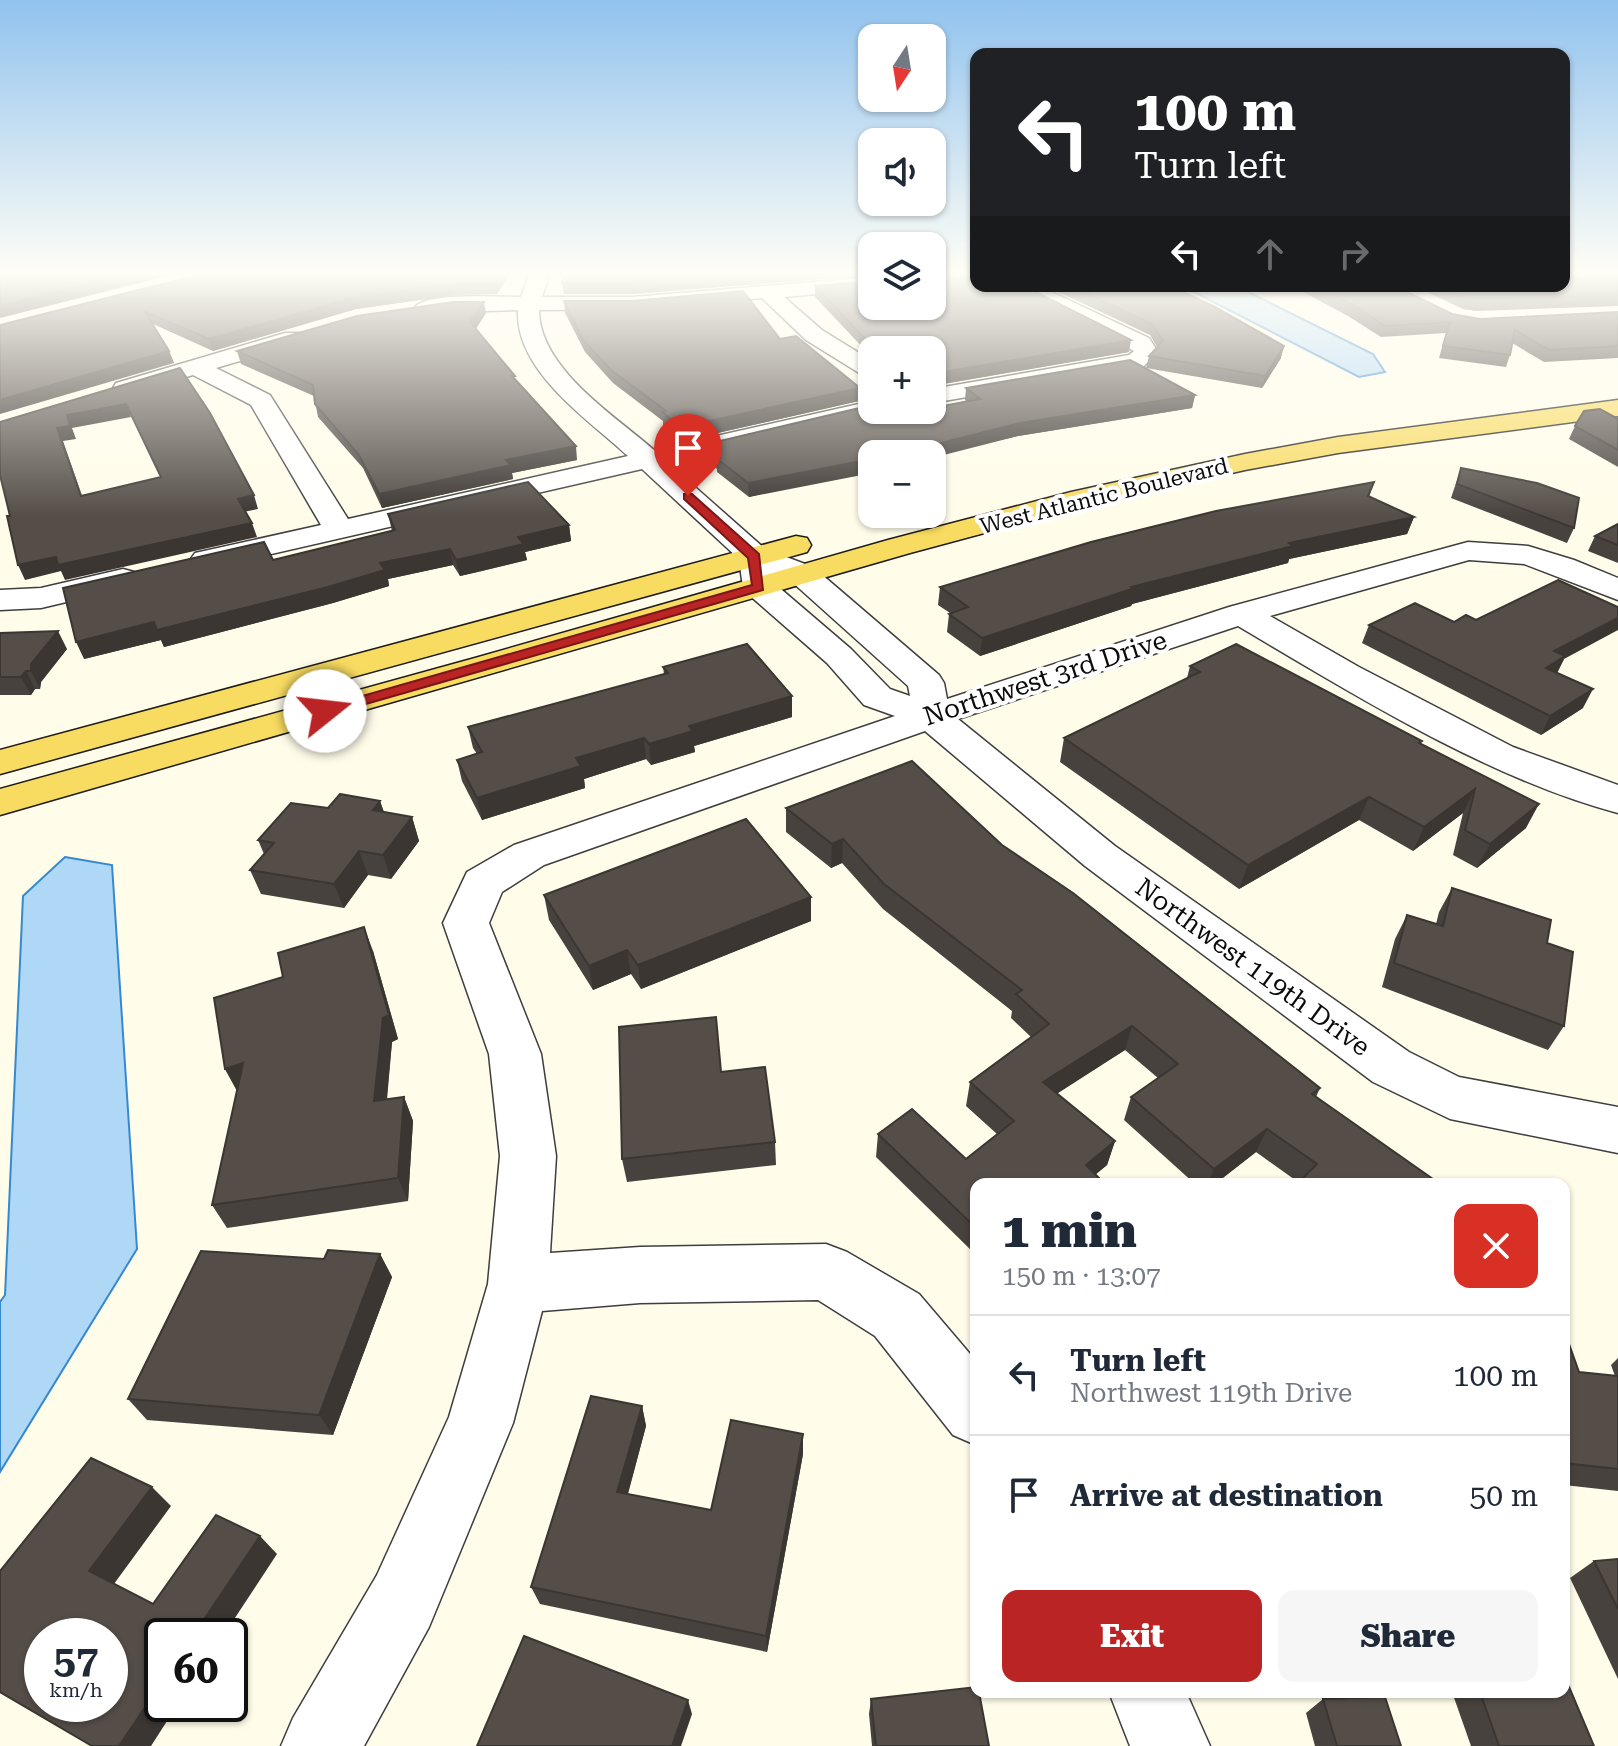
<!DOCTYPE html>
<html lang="en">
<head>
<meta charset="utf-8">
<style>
  :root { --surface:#fff; --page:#f6f6f7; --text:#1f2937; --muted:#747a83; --line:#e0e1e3; --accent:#ba2424 }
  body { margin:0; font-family:"Roboto Serif",serif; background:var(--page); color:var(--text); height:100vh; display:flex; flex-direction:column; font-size:30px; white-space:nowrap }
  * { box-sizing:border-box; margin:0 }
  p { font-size:26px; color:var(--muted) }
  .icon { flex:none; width:44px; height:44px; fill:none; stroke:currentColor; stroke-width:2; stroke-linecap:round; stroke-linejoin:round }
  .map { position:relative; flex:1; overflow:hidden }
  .panel { position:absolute; left:970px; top:1178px; width:600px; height:520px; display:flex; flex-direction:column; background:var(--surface); border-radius:16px; box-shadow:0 2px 6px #0004 }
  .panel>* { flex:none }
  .hud { position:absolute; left:970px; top:48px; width:600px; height:244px; border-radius:16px; box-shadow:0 2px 6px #0004; background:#202124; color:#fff; overflow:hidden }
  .needle { width:52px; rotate:192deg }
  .fabs { position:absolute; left:858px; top:24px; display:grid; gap:16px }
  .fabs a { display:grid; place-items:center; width:88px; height:88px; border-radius:16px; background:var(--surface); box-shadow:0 2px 6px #0004; font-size:40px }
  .speed { position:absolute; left:24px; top:1618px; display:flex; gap:16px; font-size:40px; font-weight:700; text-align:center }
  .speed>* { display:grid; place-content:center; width:104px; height:104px; border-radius:50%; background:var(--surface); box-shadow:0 2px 6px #0004; line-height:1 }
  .speed small { font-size:20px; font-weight:400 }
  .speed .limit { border:4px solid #111; border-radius:12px; background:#fff; color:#111 }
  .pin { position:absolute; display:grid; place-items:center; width:68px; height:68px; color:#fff; margin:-82px -34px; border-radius:50% 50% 50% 0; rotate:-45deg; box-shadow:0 0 8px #0007 }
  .pin .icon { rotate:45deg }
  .me { position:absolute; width:88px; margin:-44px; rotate:74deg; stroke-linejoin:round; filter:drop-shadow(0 0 6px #0008) }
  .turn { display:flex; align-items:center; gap:28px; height:168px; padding:0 32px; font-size:36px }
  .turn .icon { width:104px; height:104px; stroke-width:2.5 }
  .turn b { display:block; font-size:56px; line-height:68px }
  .lanes { display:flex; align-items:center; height:76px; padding:0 32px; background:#0003; justify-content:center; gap:40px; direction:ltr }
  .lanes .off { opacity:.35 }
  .round { display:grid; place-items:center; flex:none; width:84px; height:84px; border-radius:16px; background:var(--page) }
  .summary { display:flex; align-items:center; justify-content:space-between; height:136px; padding:0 32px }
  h1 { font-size:48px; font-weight:800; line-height:60px }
  .cta { display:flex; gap:16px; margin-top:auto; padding:16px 32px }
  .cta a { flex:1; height:92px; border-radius:16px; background:var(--accent); color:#fff; font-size:32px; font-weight:800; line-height:92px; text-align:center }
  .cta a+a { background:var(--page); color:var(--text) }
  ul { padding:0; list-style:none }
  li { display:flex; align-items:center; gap:24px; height:120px; padding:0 32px; border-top:2px solid var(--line) }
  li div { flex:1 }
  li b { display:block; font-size:30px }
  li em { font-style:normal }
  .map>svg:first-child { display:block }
</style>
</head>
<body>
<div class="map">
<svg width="1618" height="1746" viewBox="0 0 1618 1746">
  <rect width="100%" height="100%" fill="#fffcea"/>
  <g fill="#afd8f6" stroke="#3689cd" stroke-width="2">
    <path d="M1176 286H1236L1373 354 1385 372 1359 377 1196 293Z"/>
    <path d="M65 857 112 865 137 1249 0 1472V1302L5 1295 23 896Z"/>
  </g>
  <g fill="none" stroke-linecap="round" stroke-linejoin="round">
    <g stroke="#3e3e3e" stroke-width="3">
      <g id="minor">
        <path d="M530 272H550L542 297H633L872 277V289L784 297 822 330 872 361V378L864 376 806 340 762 298 633 309 539 310C539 368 614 415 654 450L872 401V410H884L872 417 668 463 765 549 813 567 939 675 944 683 947 699 1229 607 1468 542 1528 546 1574 560 1618 578V600L1524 564 1469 560 1270 616 1359 667 1513 747 1618 785V813C1489 779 1353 694 1238 626L958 719 1115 846 1409 1052 1459 1077 1618 1107V1153L1450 1119 1373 1082 1085 866 925 731 544 865 502 892 489 923 541 1054 556 1156 550 1253 640 1247 826 1244 847 1252 919 1294 976 1361V1445L953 1435 875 1336 818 1300 640 1303 542 1311 513 1423 429 1627 364 1746H281L293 1718 377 1575 449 1417 488 1284 500 1156 489 1054 443 923 467 872 514 845 895 716 864 705 827 663 748 594 743 587 739 559 642 469 206 569 195 567 190 560 195 553 321 525 251 405 193 375 125 395 116 393 113 388 116 383 285 333H301L304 338 301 343 216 368 270 395 348 519 628 456C588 419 515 371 518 310L426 313 415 307C428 292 499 297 521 297ZM773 574 791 581 908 686 910 696 890 689 851 649 775 584Z"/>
        <path d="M1013 286H1039L1149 338 1158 352 1144 366 1136 368 932 403V389L1129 355 1134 351 1016 290Z"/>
        <path d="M123 569 134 572 139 579 134 586 41 608 0 610V590L41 588Z"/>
        <path d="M1109 1692H1186L1210 1746H1130Z"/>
      </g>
    </g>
    <g stroke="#1c1c1c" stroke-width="3">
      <g id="major">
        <path d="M1618 400V416L1338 453 1245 470 1077 508 910 553 0 815V789L475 658 888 540 1071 492 1245 454 1338 437Z"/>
        <path d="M796 536 807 538 811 545 807 552 0 774V750Z"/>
      </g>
    </g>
    <use href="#minor" fill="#fff" fill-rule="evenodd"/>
    <use href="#major" fill="#f8db61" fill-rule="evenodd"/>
  </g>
  <g fill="#48423e">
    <path d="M511 272 497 294 455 295 356 309 213 351 153 324 169 351 174 363 0 325Z"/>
    <path d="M872 272 633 294H564L562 283Z"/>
    <path d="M1618 272V306L1476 311 1463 309 1414 286H1564Z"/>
    <path d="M815 286 1129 352 943 384 932 375V350H872L869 354 815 297Z"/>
    <path d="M1046 286H1170L1281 358 1262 388 1146 368 1149 356 1157 347 1150 335Z"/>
    <path d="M1292 286H1395L1452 314 1480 319 1618 312V358L1544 362 1512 343 1510 355 1506 367 1439 358 1446 333 1381 337 1348 316Z"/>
    <path d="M564 301 780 339 860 388 859 401 682 441 663 425V421L613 383 585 352 565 313Z"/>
    <path d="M486 313 476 329 577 460 512 473 513 479 382 508 363 468 318 417 314 396 241 364 237 351Z"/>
    <path d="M966 388 1195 395 1192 408 1018 436 749 497 717 472V469L704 458 703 445 894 416 966 401 965 400Z"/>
    <path d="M1618 419V467L1569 439 1575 426Z"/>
    <path d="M1461 468 1574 528 1567 543 1451 498Z"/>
    <path d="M1374 482 1369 497 1414 517 1407 534 1289 559 1288 563 1132 604 1131 606 980 656 947 632 949 614 950 613 938 605 940 587Z"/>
    <path d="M388 514 569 525 571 541 525 552 527 560 478 572 460 576 453 565 388 579 389 586 333 603 164 647 161 640 84 659 273 560 392 531Z"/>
    <path d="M1618 524V563L1588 551 1595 536Z"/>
    <path d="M1454 622 1564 659 1557 673 1583 708 1541 735 1362 643 1369 625Z"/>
    <path d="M0 633 67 649 41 682 40 689H35L31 695H0Z"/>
    <path d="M1190 666 1420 744 1526 828 1477 868 1453 855 1463 813 1413 851 1359 820 1239 889 1060 762 1064 738 1187 678Z"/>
    <path d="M663 667 792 717 694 746 695 752 651 765 646 759 584 779 585 788 482 820 462 781 457 760 477 754 473 748 468 727 664 674Z"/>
    <path d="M380 801 384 812 412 817 419 841 391 879 368 875 344 908 261 894 250 870 264 854 258 840 328 808Z"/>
    <path d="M786 808 1002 845 1320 1088 1316 1097 1440 1184 1298 1182 1256 1152 1215 1184H1195L1124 1120 1131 1097 1158 1078 1125 1050 1057 1093 1115 1141 1107 1165 1096 1174 976 1184V1255L876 1157 878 1134 966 1159 997 1134 966 1106 970 1082 1031 1037 1011 1018 1012 1011 883 909 842 863 831 868 786 832Z"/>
    <path d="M1452 888 1547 943 1564 1026 1548 1050 1382 987 1395 939 1407 915 1436 924 1439 912Z"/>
    <path d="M544 895 811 897V921L641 989 631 974 593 990 549 920Z"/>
    <path d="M373 951 398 1039 392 1042 387 1100 404 1097 413 1121 408 1201 227 1228 212 1205 237 1090 225 1069Z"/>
    <path d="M721 1072 775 1142 776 1165 627 1182 622 1159Z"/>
    <path d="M380 1254 392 1277 333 1435 147 1420 128 1399 324 1259Z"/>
    <path d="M1564 1330 1579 1372 1615 1376 1611 1365 1618 1358V1491L1564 1485Z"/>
    <path d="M642 1406 646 1426 628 1494 711 1510 803 1434V1454L767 1652 540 1604 531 1587Z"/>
    <path d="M1618 1559V1679L1570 1578 1594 1561Z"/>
    <path d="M1452 1692H1564L1594 1746H1471Z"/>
    <path d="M871 1699 989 1746H872L869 1714Z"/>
    <path d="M1323 1699 1401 1746H1315L1306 1713Z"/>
  </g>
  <g fill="#3b3632">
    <path d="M137 272H183L0 318V306Z"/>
    <path d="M503 272H511L497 294 495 284Z"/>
    <path d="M771 272H872V275L633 294 632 283Z"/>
    <path d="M452 284 455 295 356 309 213 351 209 339 353 298Z"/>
    <path d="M484 302 486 313 472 334 470 322Z"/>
    <path d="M888 338 887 350H872V353L869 354V343Z"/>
    <path d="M901 339V350H892L893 341Z"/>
    <path d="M1131 340 1129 352 943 384 944 372Z"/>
    <path d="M1284 346 1281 358 1262 388 1265 376Z"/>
    <path d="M169 351 174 363 0 414V400Z"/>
    <path d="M860 388 859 401 682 441 681 427Z"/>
    <path d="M1195 395 1192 408 1018 436 932 458V454H900L1020 423Z"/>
    <path d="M126 404 131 417 72 428 76 439 63 441 87 510 57 428 67 415Z"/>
    <path d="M576 446 577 460 512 473 513 479 382 508 379 494 506 460Z"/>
    <path d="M872 459V473L749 497 748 483Z"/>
    <path d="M254 495 258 509 243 512 238 499Z"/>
    <path d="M1414 517 1407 534 1289 559 1288 563 1132 604 1131 606 980 656 982 638 1132 587 1289 543Z"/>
    <path d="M252 523 257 537 65 580 61 571 25 580 18 565 56 557Z"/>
    <path d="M569 525 571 541 525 552 527 560 460 576 456 560 518 537Z"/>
    <path d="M450 549 453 565 388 579 389 586 333 603 164 647 161 640 84 659 76 642 380 563Z"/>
    <path d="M1618 618V630L1564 659 1556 675 1537 686 1554 651Z"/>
    <path d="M58 631 67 649 41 682 40 689 31 671V664Z"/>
    <path d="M26 671 35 689 31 695 21 677Z"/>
    <path d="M1593 689 1583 708 1541 735 1550 716Z"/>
    <path d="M792 696V717L694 746 695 752 651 765 649 744 689 726Z"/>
    <path d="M644 738 646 759 584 779 585 788 482 820 477 798 576 758Z"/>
    <path d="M1475 789 1463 813 1413 851 1424 827Z"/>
    <path d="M1369 797 1359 820 1239 889 1248 865Z"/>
    <path d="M380 801 388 825 373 810Z"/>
    <path d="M1539 804 1526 828 1477 868 1490 844Z"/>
    <path d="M412 817 419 841 391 879 383 855Z"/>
    <path d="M843 839 842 863 831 868 832 844Z"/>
    <path d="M359 851 368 875 344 908 334 884Z"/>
    <path d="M811 897V921L641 989 638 965Z"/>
    <path d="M364 927 373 951 398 1039 392 1042 384 1125 374 1101Z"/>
    <path d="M627 950 631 974 593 990 589 966Z"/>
    <path d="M1132 1026 1125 1050 1038 1106 1043 1082Z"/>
    <path d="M243 1063 238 1093 225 1069Z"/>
    <path d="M404 1097 413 1121 408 1201 398 1178Z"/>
    <path d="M1267 1129 1256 1152 1215 1184H1208L1214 1169Z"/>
    <path d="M1115 1141 1107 1165 1084 1184 1086 1165Z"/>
    <path d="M380 1254 392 1277 333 1435 319 1415Z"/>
    <path d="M642 1406 646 1426 623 1511 617 1492Z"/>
    <path d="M803 1434V1454L767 1652 766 1636Z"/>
    <path d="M152 1487 171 1506 111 1588 89 1571Z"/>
    <path d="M260 1536 277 1554 223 1636H193Z"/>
    <path d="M162 1682V1704H178L151 1746H119Z"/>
    <path d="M688 1700 692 1714 681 1746H672Z"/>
  </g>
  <g fill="#544d48" stroke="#3b3632" stroke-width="2" fill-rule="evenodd">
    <path d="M0 272H137L0 306Z"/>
    <path d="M210 272H503L495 284H452L353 298 209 339 145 312 169 351 0 400V325Z"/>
    <path d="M565 272H771L632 283H562Z"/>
    <path d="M976 272V286H1024L1131 340 944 372 932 362V350H916L901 339 893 341 888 338 869 343 815 286 872 281V306H932V274Z"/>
    <path d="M1564 272H1618V295L1480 300 1467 298 1441 286H1564Z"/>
    <path d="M1071 286H1170L1213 306 1284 346 1265 376 1149 356 1163 341 1152 324Z"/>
    <path d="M1316 286H1395L1452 314 1480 319 1618 312V346L1549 350 1515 330 1510 355 1443 346 1450 322 1385 326 1352 304Z"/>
    <path d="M743 291 780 339 796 336 860 388 681 427 662 412 666 411 611 370 583 340 564 301H632Z"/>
    <path d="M453 302H484L470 322 515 376H512L576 446 506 460 511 465 379 494 359 455 315 404 313 385 237 351 357 316Z"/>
    <path d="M1130 360 1195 395 1020 423 921 448 923 450 900 454H872V459L748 483 716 458H719L703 445 872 405V410H887L894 416 923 410H932V408L980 399 966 388Z"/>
    <path d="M180 368 210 413 254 495 238 499 252 523 58 565 56 557 18 565 7 516H10L0 475V422ZM126 404 161 477 81 496 57 428 70 426 67 415Z"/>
    <path d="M1600 409 1618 419V450L1575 426 1584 411Z"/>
    <path d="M1461 468 1537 483 1579 498 1574 528 1457 484Z"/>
    <path d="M528 482 569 525 518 537 524 544 474 556 456 560 450 549 380 563 385 570 328 587 157 630 154 622 76 642 63 588 264 542 273 560 395 530 388 514Z"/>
    <path d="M1374 482 1368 496 1414 517 1289 543 1293 546 1132 587 1135 588 982 638 949 614 968 607 940 587 1091 542 1216 511Z"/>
    <path d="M1618 524V545L1595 536Z"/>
    <path d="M1558 580 1618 607V618L1554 651 1565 656 1546 668 1593 689 1550 716 1369 625 1415 603 1454 622 1466 615 1476 620Z"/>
    <path d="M58 631 31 664V671H26L21 677H0V633Z"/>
    <path d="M747 644 792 696 689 726 693 731 649 744 644 738 576 758 581 766 477 798 457 760 482 752 468 727 668 673 663 667Z"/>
    <path d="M1236 644 1422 741 1419 743 1539 804 1490 844 1465 830 1475 789 1424 827 1369 797 1248 865 1064 738 1200 672 1190 666Z"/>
    <path d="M912 761 1002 845 1073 893 1320 1088 1312 1094 1440 1184H1297L1317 1164 1267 1129 1214 1169 1131 1097 1178 1064 1132 1026 1043 1082 1115 1141 1086 1165 1105 1184H976V1228L878 1134 912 1109 966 1159 1014 1121 970 1082 1049 1024 1016 994 1022 990 884 884 843 839 832 844 786 808Z"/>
    <path d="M340 794 380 801 373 810 412 817 383 855 359 851 334 884 250 870 274 843 258 840 291 803 328 808Z"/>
    <path d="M746 819 811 897 638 965 627 950 589 966 544 895Z"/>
    <path d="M1452 888 1551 920 1547 943 1573 952 1564 1026 1394 963 1407 915 1443 926Z"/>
    <path d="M364 927 389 1015 383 1018 374 1101 404 1097 398 1178 212 1205 243 1063 225 1069 214 998 283 977 278 953Z"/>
    <path d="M716 1017 721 1072 765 1067 775 1142 622 1159 619 1027Z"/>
    <path d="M328 1250 380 1254 319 1415 128 1399 201 1251 324 1259Z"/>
    <path d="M1564 1330 1579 1372 1618 1376V1469L1564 1463Z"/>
    <path d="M591 1396 642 1406 617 1492 711 1510 731 1420 803 1434 766 1636 531 1587Z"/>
    <path d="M91 1458 152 1487 89 1571 153 1604 216 1515 260 1536 193 1636H162V1682L119 1746H92L0 1692V1571ZM42 1636H110V1704H42Z"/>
    <path d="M1618 1559V1609L1594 1561Z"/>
    <path d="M524 1636 688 1700 672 1746H477Z"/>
    <path d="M1564 1675 1594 1746H1499L1480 1692H1564Z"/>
    <path d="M976 1687V1692H979L989 1746H876L871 1699Z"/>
    <path d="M1385 1697 1401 1746H1337L1323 1699Z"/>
  </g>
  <linearGradient id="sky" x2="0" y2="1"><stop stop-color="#91c2ee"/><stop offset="0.53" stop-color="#fffef6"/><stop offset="1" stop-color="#fffef6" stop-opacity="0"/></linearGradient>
  <rect width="1618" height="517" fill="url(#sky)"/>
  <path fill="#ba2424" stroke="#791717" stroke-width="2" d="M684 494H692L759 554 763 590 331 714H320L318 711 320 708 752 585 748 558 684 499Z"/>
  <g text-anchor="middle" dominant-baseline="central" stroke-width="8" stroke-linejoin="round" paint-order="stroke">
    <g font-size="22" fill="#0b0b0b" stroke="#fff">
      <text transform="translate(1104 496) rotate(-14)">West Atlantic Boulevard</text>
    </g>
    <g font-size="26" fill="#0b0b0b" stroke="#fff">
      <text transform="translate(1045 678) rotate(-18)">Northwest 3rd Drive</text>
      <text transform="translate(1253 967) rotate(36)">Northwest 119th Drive</text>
    </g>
  </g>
</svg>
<div class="fabs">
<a><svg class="needle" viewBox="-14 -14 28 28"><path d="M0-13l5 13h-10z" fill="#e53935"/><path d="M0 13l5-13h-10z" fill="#747a83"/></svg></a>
<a><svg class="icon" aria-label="sound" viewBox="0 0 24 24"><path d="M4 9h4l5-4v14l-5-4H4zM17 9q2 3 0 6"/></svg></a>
<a><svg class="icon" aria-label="layers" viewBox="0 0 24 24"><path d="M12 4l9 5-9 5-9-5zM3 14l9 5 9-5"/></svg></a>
<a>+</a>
<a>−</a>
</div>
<div class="speed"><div>57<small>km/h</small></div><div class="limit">60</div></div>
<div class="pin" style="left:688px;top:496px;background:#d93025"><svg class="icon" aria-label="arrive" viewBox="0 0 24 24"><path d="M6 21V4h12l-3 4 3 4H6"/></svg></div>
<svg class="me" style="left:325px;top:711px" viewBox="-20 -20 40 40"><circle r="19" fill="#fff"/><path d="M0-13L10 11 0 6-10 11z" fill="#ba2424"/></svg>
<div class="hud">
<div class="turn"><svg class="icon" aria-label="left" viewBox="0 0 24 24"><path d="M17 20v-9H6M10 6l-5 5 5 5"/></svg><div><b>100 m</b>Turn left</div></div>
<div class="lanes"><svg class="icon" aria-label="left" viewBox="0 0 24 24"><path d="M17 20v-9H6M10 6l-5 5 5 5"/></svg><svg class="icon off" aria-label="ahead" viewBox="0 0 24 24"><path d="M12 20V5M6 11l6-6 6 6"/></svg><svg class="icon off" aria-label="right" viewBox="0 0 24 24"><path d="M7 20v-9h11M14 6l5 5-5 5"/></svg></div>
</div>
<section class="panel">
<div class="summary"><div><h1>1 min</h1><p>150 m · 13:07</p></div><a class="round" style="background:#d93025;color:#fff"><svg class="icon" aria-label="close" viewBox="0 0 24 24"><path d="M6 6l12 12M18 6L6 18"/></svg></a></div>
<ul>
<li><svg class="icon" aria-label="left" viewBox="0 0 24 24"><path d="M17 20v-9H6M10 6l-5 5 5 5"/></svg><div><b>Turn left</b><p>Northwest 119th Drive</p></div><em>100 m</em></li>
<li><svg class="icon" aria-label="arrive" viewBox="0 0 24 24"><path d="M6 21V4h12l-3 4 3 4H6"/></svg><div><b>Arrive at destination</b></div><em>50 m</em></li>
</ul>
<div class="cta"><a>Exit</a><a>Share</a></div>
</section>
</div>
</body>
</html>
